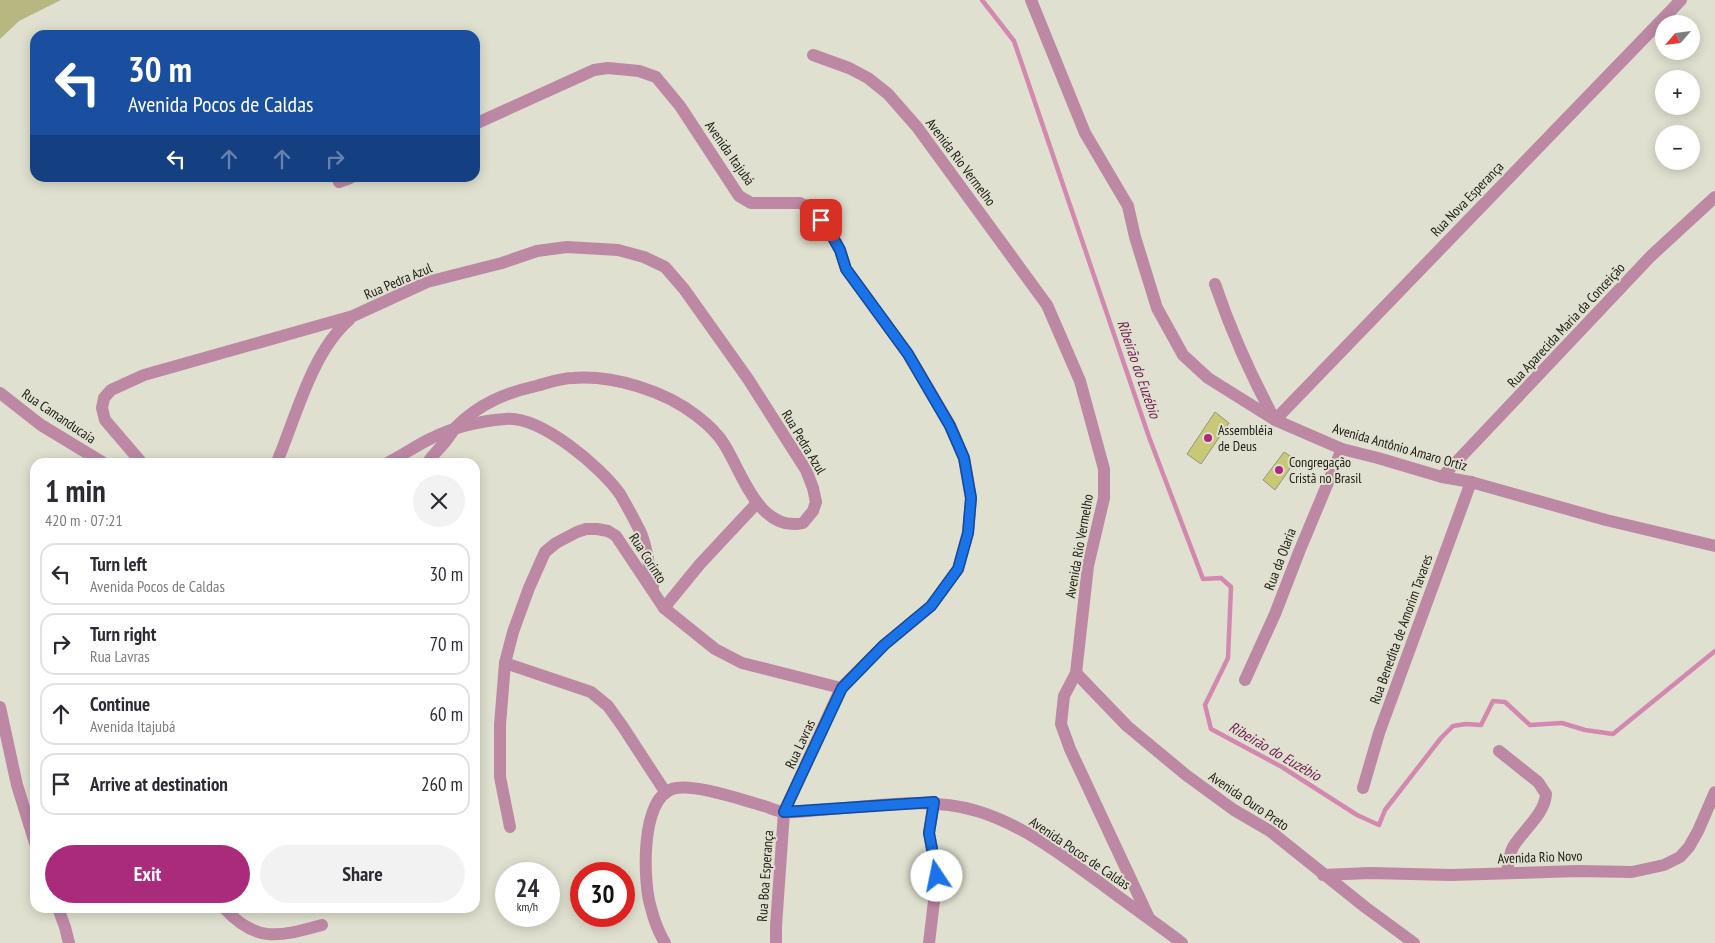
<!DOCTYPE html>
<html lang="en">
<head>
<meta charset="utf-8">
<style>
  :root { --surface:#fff; --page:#f2f2f3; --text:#2b2b33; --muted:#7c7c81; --line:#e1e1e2; --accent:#aa2b7b }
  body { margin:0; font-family:"PT Sans Narrow",sans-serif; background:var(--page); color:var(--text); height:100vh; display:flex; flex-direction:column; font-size:19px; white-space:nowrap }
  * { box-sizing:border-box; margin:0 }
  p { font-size:16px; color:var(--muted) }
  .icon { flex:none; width:28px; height:28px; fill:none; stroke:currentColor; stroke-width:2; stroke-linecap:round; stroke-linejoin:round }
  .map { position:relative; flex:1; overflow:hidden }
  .panel { position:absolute; left:30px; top:458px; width:450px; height:455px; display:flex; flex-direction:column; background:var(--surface); border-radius:15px; box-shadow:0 2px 12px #0003 }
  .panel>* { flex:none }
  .guide { position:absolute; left:30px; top:30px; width:450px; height:152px; border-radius:15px; box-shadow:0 2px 12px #0003; background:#1a4fa0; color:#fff; overflow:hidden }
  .needle { width:32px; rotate:242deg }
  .tools { position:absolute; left:1655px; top:15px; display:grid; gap:10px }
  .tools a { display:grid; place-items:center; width:45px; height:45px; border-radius:50%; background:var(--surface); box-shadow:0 2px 12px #0003; font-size:25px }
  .speed { position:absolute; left:495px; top:862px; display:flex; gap:10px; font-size:25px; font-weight:700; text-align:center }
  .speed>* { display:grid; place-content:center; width:65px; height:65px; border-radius:50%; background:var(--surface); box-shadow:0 2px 12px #0003; line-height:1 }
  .speed small { font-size:12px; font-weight:400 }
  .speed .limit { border:8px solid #d22; background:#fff; color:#111 }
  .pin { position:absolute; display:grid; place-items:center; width:42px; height:42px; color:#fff; margin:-21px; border-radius:10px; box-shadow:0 2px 8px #0006 }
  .me { position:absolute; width:55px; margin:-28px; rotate:349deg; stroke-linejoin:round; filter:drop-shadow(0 0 4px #0008) }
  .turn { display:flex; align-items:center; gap:18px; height:105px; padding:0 15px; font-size:22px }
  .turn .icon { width:65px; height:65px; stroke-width:2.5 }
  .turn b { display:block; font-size:35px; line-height:42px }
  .lanes { display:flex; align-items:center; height:48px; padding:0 15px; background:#0003; justify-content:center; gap:25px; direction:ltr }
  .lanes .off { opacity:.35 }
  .round { display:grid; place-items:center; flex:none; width:52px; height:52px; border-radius:26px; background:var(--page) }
  .head { display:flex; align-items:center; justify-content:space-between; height:85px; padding:0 15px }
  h1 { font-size:30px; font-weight:700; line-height:38px }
  .action { display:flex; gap:10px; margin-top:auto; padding:10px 15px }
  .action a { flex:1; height:58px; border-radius:30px; background:var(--accent); color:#fff; font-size:20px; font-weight:700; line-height:58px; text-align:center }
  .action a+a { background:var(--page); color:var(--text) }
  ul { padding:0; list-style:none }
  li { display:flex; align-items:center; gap:15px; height:62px; margin:0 10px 8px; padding:0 5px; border:2px solid var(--line); border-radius:15px }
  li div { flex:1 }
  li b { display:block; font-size:19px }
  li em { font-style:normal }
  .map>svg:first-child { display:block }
</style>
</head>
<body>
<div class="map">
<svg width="1715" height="943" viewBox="0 0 1715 943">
  <rect width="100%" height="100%" fill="#dfe0cf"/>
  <path fill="#b6b781" d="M0 0H61L19 21 0 39Z"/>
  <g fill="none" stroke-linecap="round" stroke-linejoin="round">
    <path stroke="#d388b0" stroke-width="4.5" d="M982 0 1014 41 1149 437 1203 579 1221 578 1231 587 1228 658 1205 705 1211 729 1282 767 1357 815 1379 825 1385 810 1441 738 1453 726 1466 724 1481 725 1493 701 1505 702 1530 725 1562 723 1585 730 1613 734 1715 651"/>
  </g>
  <g fill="#c8c875" stroke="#939485">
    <path d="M1215 412 1229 423 1201 464 1187 454Z"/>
    <path d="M1284 452 1296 460 1275 490 1263 480Z"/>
  </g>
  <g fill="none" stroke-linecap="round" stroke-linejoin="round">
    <g stroke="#bd88a4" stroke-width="12">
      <path d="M813 55 849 68 868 78 888 94 917 127 1047 305 1080 381 1104 469V498L1088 566 1076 673 1064 696 1061 724 1070 749 1149 918"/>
      <path d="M475 124 594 70 608 68 639 71 656 77 680 106 739 196 751 203H800L811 209 821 220 831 234 840 250 846 269 908 354 950 425 964 458 971 498 968 533 958 569 931 606 884 645 841 688 784 812 776 926V943"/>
      <path d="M339 182 350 178"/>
      <path d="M1215 284C1231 331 1251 376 1275 420L1681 0"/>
      <path d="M0 393 41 425 102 462"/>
      <path d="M141 462 105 420 102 408 104 398 111 390 144 375 353 316 427 282 502 263 537 251 567 247 618 250 644 257 665 267 684 289 748 379 806 470 813 488 816 502 813 511 803 523C759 533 742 472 724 444 718 434 706 423 697 416 665 391 614 375 573 378 561 378 548 383 536 386 505 393 479 404 456 427 452 432 449 437 445 442 439 449 433 455 428 462"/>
      <path d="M277 462C296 417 312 352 349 320"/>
      <path d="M389 462C403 455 417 445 432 438 454 427 481 421 505 419 540 415 601 467 620 494 627 506 634 519 640 531 647 545 650 571 653 587"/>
      <path d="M1442 477 1651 256 1715 197"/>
      <path d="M664 608 700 564 757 503"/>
      <path d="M505 663 591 692 608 706 623 727 666 793"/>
      <path d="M1076 673 1127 726 1186 775 1234 810 1270 831 1365 907 1414 943"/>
      <path d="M1245 680 1275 614 1299 552 1342 449"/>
      <path d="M0 707 17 785 35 843"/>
      <path d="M1499 751 1538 782 1546 794C1545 814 1523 830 1513 847 1509 855 1508 864 1507 873"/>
      <path d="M1363 788 1379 733 1471 482"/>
      <path d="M510 827 500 777V725L505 663 513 632 529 588 545 552 556 543 577 532 586 529H597L608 531 616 536 664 608 715 649 742 663 841 688"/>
      <path d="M1323 875 1370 873 1451 875 1579 871 1632 872 1664 865 1680 857 1689 847 1698 831 1715 792"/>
      <path d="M58 908 65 927 69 943"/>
      <path d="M224 908C256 943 278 937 322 925"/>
      <path d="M665 943C659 933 654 920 651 908 643 883 640 800 672 789 691 782 743 800 764 806 771 808 778 812 786 812 797 813 808 811 819 810 870 807 928 796 977 811 1024 825 1064 857 1103 885 1129 905 1156 923 1182 943"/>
      <path d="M929 943 937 876 929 833 934 802"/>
    </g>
    <path stroke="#bd88a4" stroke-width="12" d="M1031 0 1085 133 1128 206 1135 237 1157 308 1183 355 1208 378 1275 420 1342 449 1378 458 1442 477 1471 482 1606 520 1715 546"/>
  </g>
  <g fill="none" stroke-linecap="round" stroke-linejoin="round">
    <g stroke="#114b97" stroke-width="12">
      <path id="route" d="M821 220 831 234 840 250 846 269 908 354 950 426 964 458 971 498 968 533 958 569 931 606 884 645 842 688 784 812 934 802 929 833 937 876"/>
    </g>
    <use href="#route" stroke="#1a73e8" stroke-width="9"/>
  </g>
  <g fill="#aa2b7b" stroke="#dfe0cf" stroke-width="2">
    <circle cx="1208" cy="438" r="5"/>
    <circle cx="1279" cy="470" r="5"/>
  </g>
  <g text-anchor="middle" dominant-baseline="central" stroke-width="4" stroke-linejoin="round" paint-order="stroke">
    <g font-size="14" fill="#21211b" stroke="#dfe0cf">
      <text transform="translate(730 153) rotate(55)">Avenida Itajubá</text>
      <text transform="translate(961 162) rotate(53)">Avenida Rio Vermelho</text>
      <text transform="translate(1467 199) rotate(-46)">Rua Nova Esperança</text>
      <text transform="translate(398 281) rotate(-23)">Rua Pedra Azul</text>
      <text transform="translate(1566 325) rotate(-47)">Rua Aparecida Maria da Conceição</text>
      <text transform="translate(59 416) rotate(34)">Rua Camanducaia</text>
      <text transform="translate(804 442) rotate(59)">Rua Pedra Azul</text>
      <text transform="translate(1400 447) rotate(16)">Avenida Antônio Amaro Ortiz</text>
      <text transform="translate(1079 546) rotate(-80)">Avenida Rio Vermelho</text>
      <text transform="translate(648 558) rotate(57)">Rua Corinto</text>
      <text transform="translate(1280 559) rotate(-69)">Rua da Olaria</text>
      <text transform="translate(1401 629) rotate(-70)">Rua Benedita de Amorim Tavares</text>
      <text transform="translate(800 744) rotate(-65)">Rua Lavras</text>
      <text transform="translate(1249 801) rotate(34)">Avenida Ouro Preto</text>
      <text transform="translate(1080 853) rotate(34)">Avenida Pocos de Caldas</text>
      <text transform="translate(1540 857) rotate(-2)">Avenida Rio Novo</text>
      <text transform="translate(765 876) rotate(-86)">Rua Boa Esperança</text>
    </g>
    <g font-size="14" fill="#21211b" stroke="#dfe0cf" text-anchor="start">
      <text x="1218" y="430">Assembléia<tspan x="1218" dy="16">de Deus</tspan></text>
      <text x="1289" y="462">Congregação<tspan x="1289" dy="16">Cristã no Brasil</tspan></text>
    </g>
    <g font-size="15" font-style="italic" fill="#711850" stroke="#dfe0cf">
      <text transform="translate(1139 369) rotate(71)">Ribeirão do Euzébio</text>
      <text transform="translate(1275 751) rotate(30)">Ribeirão do Euzébio</text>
    </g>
  </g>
</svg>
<div class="tools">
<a><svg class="needle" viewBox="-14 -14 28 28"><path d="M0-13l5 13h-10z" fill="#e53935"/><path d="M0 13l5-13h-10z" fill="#7c7c81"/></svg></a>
<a>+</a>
<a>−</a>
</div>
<div class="speed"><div>24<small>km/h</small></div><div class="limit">30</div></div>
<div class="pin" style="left:821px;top:220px;background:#d93025"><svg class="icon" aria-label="arrive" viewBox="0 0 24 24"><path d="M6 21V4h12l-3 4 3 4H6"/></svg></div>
<svg class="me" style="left:937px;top:876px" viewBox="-20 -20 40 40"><circle r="19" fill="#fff"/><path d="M0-13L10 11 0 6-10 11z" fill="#1a73e8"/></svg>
<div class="guide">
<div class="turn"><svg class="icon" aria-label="left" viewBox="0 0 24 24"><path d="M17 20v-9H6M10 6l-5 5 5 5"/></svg><div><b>30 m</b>Avenida Pocos de Caldas</div></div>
<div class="lanes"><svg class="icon" aria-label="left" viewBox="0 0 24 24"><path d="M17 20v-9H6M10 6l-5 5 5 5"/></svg><svg class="icon off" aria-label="ahead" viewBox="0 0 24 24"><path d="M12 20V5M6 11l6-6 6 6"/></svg><svg class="icon off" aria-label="ahead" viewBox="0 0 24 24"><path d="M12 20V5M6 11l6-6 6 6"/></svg><svg class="icon off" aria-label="right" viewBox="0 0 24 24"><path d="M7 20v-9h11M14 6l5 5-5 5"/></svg></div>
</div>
<section class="panel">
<div class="head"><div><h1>1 min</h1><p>420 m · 07:21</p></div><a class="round"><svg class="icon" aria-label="close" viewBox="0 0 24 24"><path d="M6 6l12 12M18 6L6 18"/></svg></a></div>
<ul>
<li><svg class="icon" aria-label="left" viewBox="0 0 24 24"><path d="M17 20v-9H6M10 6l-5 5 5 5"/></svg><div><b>Turn left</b><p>Avenida Pocos de Caldas</p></div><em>30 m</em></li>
<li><svg class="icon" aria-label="right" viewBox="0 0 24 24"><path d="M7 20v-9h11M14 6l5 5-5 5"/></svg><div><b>Turn right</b><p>Rua Lavras</p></div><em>70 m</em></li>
<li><svg class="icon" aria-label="ahead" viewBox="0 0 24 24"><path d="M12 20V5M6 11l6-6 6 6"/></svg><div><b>Continue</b><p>Avenida Itajubá</p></div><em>60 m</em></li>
<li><svg class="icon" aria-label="arrive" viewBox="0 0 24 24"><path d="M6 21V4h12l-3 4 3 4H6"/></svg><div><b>Arrive at destination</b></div><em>260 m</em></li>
</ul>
<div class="action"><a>Exit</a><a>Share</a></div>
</section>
</div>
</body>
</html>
